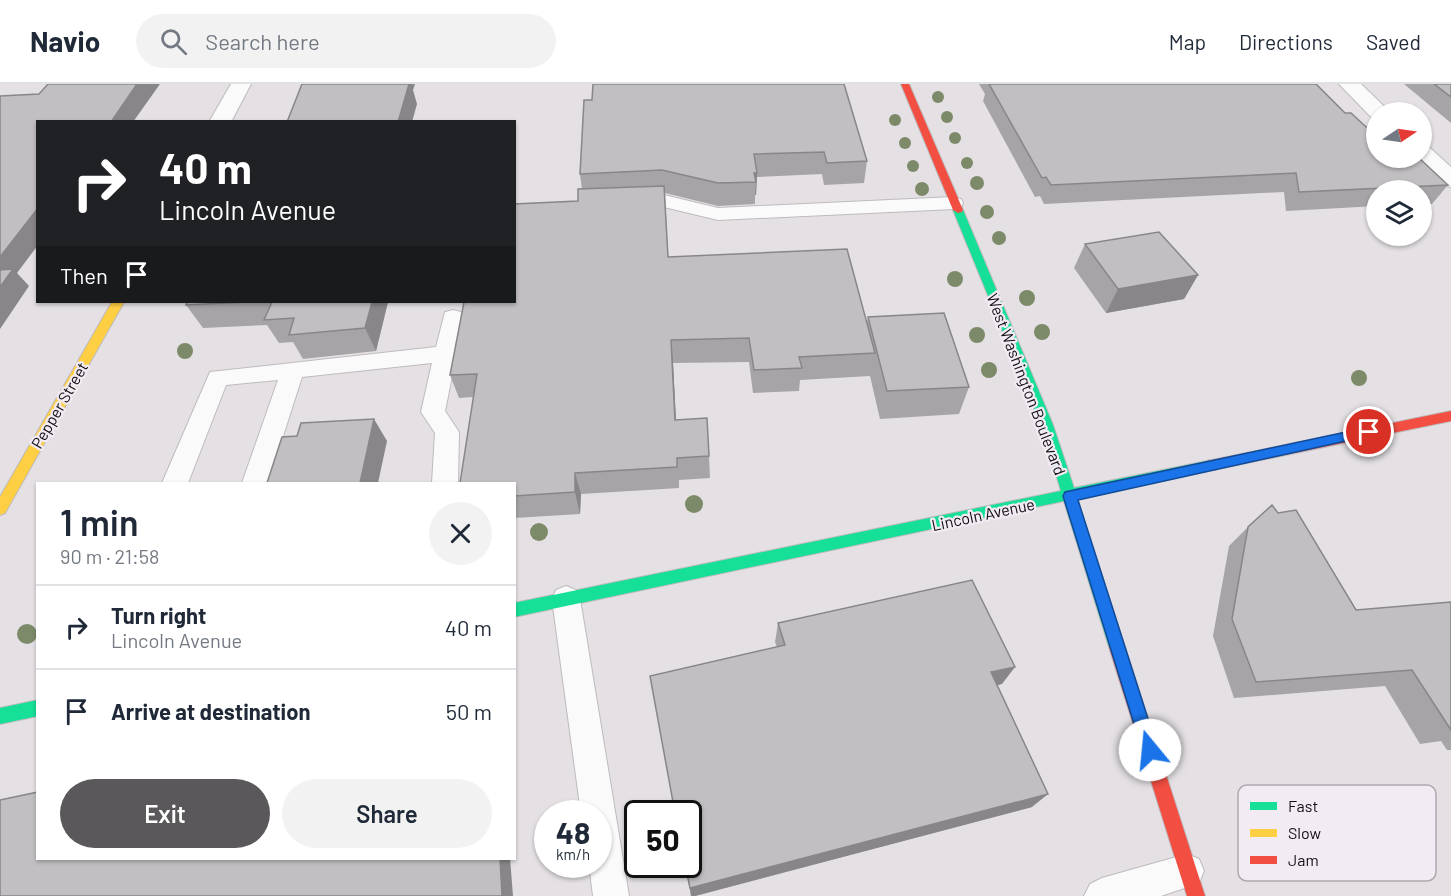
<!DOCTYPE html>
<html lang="en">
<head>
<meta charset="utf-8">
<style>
  :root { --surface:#fff; --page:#f2f2f3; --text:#1f2937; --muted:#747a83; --line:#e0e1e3; --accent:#5b585b }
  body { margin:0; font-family:Barlow,sans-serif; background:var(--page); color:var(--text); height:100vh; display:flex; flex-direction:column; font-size:22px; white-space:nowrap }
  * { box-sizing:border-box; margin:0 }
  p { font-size:20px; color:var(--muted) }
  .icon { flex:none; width:33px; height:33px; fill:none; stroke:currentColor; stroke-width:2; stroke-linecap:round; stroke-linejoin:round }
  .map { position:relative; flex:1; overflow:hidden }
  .sheet { position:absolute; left:36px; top:398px; width:480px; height:378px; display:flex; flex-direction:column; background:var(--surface); border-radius:0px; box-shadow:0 2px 4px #0004 }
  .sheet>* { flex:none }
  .top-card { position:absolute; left:36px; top:36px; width:480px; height:183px; border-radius:0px; box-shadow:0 2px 4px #0004; background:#202124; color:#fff; overflow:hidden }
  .needle { width:39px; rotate:77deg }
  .buttons { position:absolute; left:1366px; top:18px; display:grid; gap:12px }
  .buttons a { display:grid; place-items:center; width:66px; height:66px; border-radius:50%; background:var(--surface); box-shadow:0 2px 4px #0004; font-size:30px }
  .speed { position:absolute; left:534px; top:716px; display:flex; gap:12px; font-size:30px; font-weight:700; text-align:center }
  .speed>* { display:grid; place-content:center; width:78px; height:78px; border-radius:50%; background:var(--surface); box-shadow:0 2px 4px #0004; line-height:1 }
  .speed small { font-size:15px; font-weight:400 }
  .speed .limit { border:3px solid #111; border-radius:9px; background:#fff; color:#111 }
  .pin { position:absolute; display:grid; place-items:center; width:51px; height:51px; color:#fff; margin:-26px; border:3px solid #fff; border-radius:50%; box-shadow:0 2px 6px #0007 }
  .me { position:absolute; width:66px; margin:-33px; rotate:343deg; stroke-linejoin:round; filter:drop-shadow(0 0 4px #0008) }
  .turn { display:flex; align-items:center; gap:21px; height:126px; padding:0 24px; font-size:27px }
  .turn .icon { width:78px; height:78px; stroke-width:2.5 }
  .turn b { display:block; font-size:42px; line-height:51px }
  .then { display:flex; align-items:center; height:57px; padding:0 24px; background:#0003; gap:12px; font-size:22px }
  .round { display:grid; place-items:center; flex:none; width:63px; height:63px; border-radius:32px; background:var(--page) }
  .head { display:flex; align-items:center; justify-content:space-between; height:102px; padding:0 24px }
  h1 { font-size:36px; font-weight:600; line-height:45px }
  .cta { display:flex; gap:12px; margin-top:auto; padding:12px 24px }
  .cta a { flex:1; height:69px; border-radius:36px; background:var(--accent); color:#fff; font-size:24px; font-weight:600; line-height:69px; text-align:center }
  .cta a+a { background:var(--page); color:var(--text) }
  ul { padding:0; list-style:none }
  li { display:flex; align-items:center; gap:18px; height:84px; padding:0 24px; border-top:2px solid var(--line) }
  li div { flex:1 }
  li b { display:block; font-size:22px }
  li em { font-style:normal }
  header { display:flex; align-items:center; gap:36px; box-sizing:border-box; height:84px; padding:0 30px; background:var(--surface); border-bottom:2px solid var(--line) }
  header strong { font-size:28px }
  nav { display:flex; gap:33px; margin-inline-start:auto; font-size:21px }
  .search { width:420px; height:54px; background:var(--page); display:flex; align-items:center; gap:15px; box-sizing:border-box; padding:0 21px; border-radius:33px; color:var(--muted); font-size:22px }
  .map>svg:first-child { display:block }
</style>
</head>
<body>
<header>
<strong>Navio</strong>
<div class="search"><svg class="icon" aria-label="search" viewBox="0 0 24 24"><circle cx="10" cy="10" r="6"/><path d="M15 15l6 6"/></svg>Search here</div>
<nav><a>Map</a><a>Directions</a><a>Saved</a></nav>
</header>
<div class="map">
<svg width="1451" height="812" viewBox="0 0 1451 812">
  <rect width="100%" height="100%" fill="#e4e0e4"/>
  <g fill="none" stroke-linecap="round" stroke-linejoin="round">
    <g stroke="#bebbbe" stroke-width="2">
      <g id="lane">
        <path d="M664 111 718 124 954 113 961 115 963 119 961 123 954 125 718 136 664 123H625L623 119 625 115Z"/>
        <path d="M453 226 461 228 464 233 445 327 459 348 458 399H432L435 349 421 328 432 279 302 293 268 399H242L278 296 226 301 188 399H162L210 288 436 263 445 228Z"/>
        <path d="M566 502 576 506 580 515 629 812H593L589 780H598V729H581L552 515 556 506Z"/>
        <path d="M1187 770 1199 775 1204 787 1199 799 1161 812H1084L1090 800 1102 794Z"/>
      </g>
    </g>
    <g stroke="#bebbbe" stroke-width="2">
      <g id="street">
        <path d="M231 0H251L231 38H209Z"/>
        <path d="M1339 0H1361L1390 28H1377V34L1371 33Z"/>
        <path d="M1422 62 1430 64 1451 83V103L1443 101 1414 74H1422Z"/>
      </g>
    </g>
    <g stroke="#bebbbe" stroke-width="2">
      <g id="fast">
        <path d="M958 123 963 126 1053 341 1074 404 1212 376 1217 377 1219 381 1217 385 1212 386 1077 415 1125 563 1122 568 1117 570 1112 568 1109 563 1064 417 514 533V519L1061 407 1041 341 953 126Z"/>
        <path d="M38 616V632L0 640V624Z"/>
      </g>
    </g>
    <g stroke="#bebbbe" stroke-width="2">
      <path id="slow" d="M112 218H124L5 429 0 431V413Z"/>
    </g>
    <g stroke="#bebbbe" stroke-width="2">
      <g id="jam">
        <path d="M901 0H909L963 126 962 128 958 129 953 126Z"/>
        <path d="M1451 327V337L1212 386 1207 385 1205 381 1207 377 1212 376Z"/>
        <path d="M1117 556 1122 558 1125 563 1205 812H1187L1109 563 1112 558Z"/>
      </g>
    </g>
    <use href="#lane" fill="#fbfafb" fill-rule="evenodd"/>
    <use href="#street" fill="#fbfafb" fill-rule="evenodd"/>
    <use href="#fast" fill="#16e098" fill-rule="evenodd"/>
    <use href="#slow" fill="#ffcf43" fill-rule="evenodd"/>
    <use href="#jam" fill="#f24e42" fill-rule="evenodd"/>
  </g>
  <g fill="#7d8a69">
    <circle cx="938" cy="13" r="6"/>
    <circle cx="947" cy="33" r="6"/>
    <circle cx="895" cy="36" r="6"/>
    <circle cx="955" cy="54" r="6"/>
    <circle cx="905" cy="59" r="6"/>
    <circle cx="967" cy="79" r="6"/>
    <circle cx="913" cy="82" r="6"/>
    <circle cx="977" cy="99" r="7"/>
    <circle cx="922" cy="105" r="7"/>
    <circle cx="987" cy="128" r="7"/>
    <circle cx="999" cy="154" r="7"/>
    <circle cx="955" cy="195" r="8"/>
    <circle cx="1027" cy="214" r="8"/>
    <circle cx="1042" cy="248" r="8"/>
    <circle cx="977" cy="251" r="8"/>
    <circle cx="185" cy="267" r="8"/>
    <circle cx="989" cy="286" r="8"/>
    <circle cx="1359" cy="294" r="8"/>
    <circle cx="694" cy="420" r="9"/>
    <circle cx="539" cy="448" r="9"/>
    <circle cx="27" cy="550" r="10"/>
  </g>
  <g fill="#a7a4a7">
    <path d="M979 0H1316L1377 74 1448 101 1432 120H1422V106H1377V122L1286 127 1284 108 1044 120 1040 112 1035 113 983 17 985 10Z"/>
    <path d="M1404 0H1451V39Z"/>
    <path d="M584 16 867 77 864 99 824 101 822 90 757 93 756 111H755V120L718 122 665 109 668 173 867 238 868 233 969 303 959 330 880 335 870 292 800 296 799 307 753 309 749 278 673 279 676 336 709 372 710 394 679 396V404L581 410 580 430 514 434V399L473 313 459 314 450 291 578 117 582 105 580 90Z"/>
    <path d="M1085 160 1198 191 1184 215 1106 229 1074 184Z"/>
    <path d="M187 218H395H388L376 267 303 275 293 258 279 259 267 241 203 244 186 221Z"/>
    <path d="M1248 443 1356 526 1451 518V666H1447L1441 657 1420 660 1385 602 1234 614 1213 552 1229 462Z"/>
    <path d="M778 539 1002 600 997 601 1032 723 695 812H691L685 780 777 563 775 558Z"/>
  </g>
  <g fill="#888688">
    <path d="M137 0H160L133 38H111Z"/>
    <path d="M402 0H415L413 6 417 20 412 38H398Z"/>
    <path d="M754 89H757L756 111H755L756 98Z"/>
    <path d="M38 124V161L17 189 29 202 0 245V173Z"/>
    <path d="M1198 191 1184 215 1106 229 1118 205Z"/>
    <path d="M372 218H388L376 267 365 244Z"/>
    <path d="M671 256 673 279 677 358 675 336Z"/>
    <path d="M374 335 387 357 378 399H360Z"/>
    <path d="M575 389 581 410 580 430 575 408Z"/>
    <path d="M1015 583 1002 600 980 605 991 588Z"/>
    <path d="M1048 710 1032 723 695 812H691L690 804Z"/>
    <path d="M500 774H510L513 812H502Z"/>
  </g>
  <g fill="#c2bfc2" stroke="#888688" stroke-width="1.5">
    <path d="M48 0H137L111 38H38V124L0 173V12L39 10Z"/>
    <path d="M302 0H409L398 38H287Z"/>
    <path d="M593 0H844L867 77 827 79 824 68 754 70 757 89H754L756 98 718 99 662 86 580 90 584 16H592Z"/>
    <path d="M989 0H1316L1345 29H1351L1377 53V74H1419L1448 101 1299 108 1296 89 1051 101 1046 93 1042 94Z"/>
    <path d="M1434 0H1451V13Z"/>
    <path d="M664 102 668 173 847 165 875 269 799 273 802 284 754 286 749 254 671 256 675 336 707 334 709 372 677 374V383L575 389V408L514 412V399H460L477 290 450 291 464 218H514V120L578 117V105Z"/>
    <path d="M1159 148 1198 191 1118 205 1085 160Z"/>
    <path d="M13 185 0 203V186Z"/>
    <path d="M187 218H247L186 221Z"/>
    <path d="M272 218H372L365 244 289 251 294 234 264 236Z"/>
    <path d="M944 229 969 303 887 307 868 233Z"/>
    <path d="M374 335 360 399H267L282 353 297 352 301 339Z"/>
    <path d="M1272 421 1278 429 1296 426 1356 526 1451 518V646L1412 586 1256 598 1232 535 1248 443Z"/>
    <path d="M972 496 1015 583 991 588 1048 710 690 804 685 780H688V729H675L650 592 785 561 778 539Z"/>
    <path d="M38 708V774H500L502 812H0V716Z"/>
  </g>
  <path fill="#1a73e8" stroke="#114b97" stroke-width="1.5" d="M1369 343 1375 348 1373 351 1078 416 1158 666 1156 672 1150 674 1144 672 1063 412 1065 408Z"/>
  <g text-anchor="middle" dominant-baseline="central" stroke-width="4.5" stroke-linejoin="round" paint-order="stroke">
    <g font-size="16" fill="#110f11" stroke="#f3ebf3">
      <text transform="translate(1027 300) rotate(69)">West Washington Boulevard</text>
      <text transform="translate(59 321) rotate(-60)">Pepper Street</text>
      <text transform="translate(983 430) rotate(-12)">Lincoln Avenue</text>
    </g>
  </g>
  <rect x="1238" y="701" width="198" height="96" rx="9" fill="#f3ebf3" stroke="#afa9af" stroke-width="1.5"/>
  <rect x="1250" y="718" width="27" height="8" fill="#16e098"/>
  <rect x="1250" y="745" width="27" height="8" fill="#ffcf43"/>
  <rect x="1250" y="772" width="27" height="8" fill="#f24e42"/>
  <g font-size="16" fill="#110f11">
    <text x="1288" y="728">Fast</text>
    <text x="1288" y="755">Slow</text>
    <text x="1288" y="782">Jam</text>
  </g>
</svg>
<div class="buttons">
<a><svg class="needle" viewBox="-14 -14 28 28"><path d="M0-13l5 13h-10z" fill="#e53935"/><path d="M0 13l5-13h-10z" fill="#747a83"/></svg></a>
<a><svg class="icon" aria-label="layers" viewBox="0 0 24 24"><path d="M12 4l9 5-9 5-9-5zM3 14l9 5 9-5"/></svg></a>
</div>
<div class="speed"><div>48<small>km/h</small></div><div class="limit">50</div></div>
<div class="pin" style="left:1369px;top:348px;background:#d93025"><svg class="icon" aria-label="arrive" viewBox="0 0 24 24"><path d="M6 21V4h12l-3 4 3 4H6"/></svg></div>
<svg class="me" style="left:1150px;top:666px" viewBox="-20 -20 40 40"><circle r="19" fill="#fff"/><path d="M0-13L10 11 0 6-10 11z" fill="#1a73e8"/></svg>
<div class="top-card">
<div class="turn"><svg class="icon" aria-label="right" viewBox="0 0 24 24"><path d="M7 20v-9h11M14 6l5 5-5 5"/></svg><div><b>40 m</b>Lincoln Avenue</div></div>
<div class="then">Then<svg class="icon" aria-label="arrive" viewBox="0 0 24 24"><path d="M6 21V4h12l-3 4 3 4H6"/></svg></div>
</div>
<section class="sheet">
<div class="head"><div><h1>1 min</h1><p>90 m · 21:58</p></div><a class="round"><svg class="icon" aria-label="close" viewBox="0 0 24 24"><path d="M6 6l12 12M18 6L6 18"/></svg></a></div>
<ul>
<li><svg class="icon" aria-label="right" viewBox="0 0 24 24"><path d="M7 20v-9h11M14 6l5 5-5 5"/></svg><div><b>Turn right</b><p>Lincoln Avenue</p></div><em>40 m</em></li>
<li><svg class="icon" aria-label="arrive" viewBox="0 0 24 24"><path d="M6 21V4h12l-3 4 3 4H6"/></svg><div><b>Arrive at destination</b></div><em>50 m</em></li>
</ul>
<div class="cta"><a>Exit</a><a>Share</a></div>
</section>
</div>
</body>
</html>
